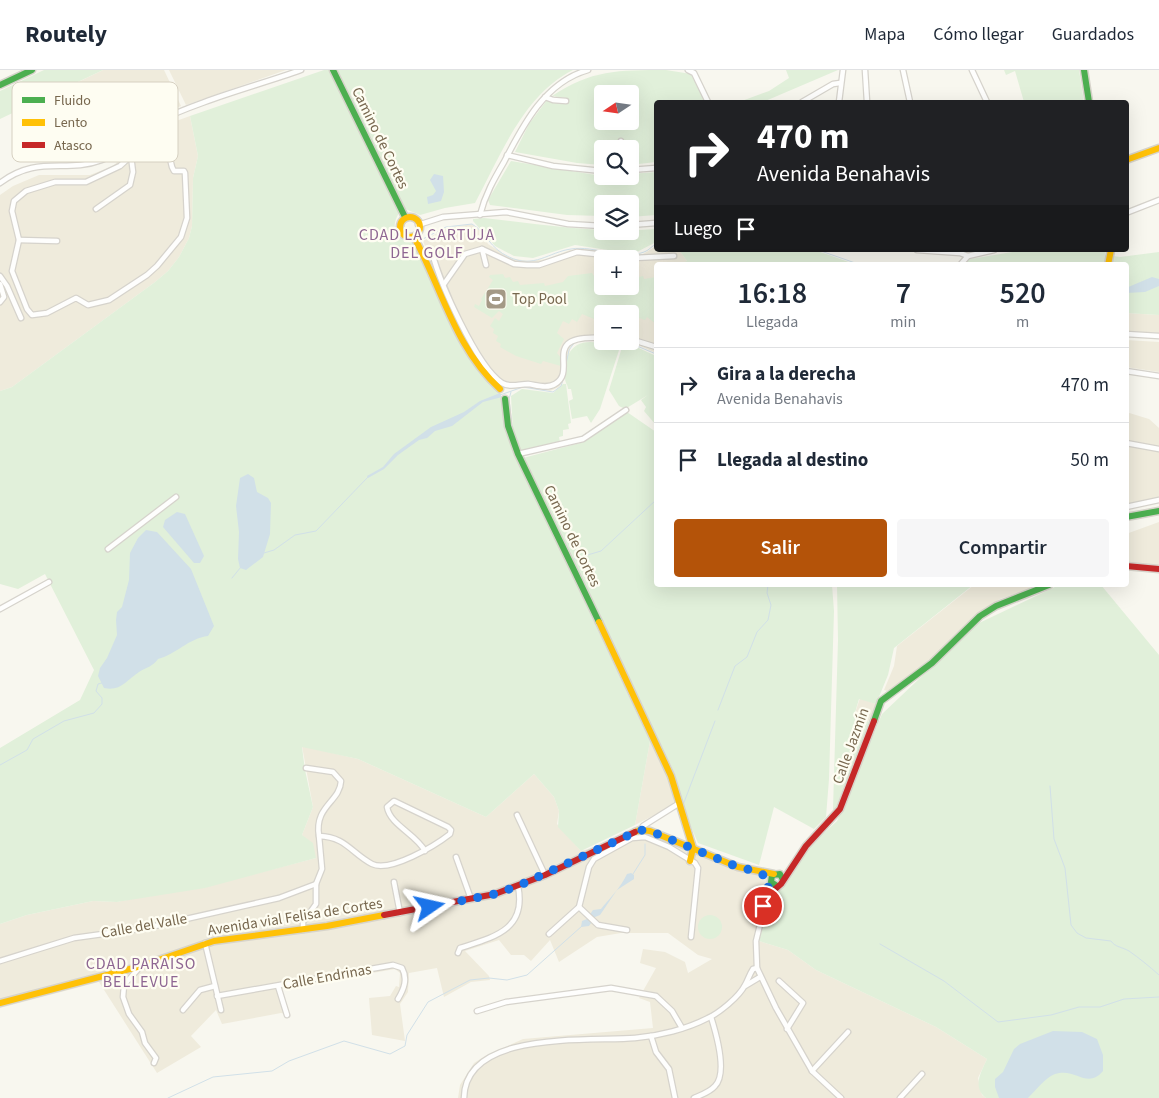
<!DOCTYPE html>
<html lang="es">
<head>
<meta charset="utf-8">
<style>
  :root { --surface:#fff; --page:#f6f6f7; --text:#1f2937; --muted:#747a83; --line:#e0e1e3; --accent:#b45309 }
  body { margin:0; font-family:"Source Sans 3",sans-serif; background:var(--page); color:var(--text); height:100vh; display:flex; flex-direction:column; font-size:19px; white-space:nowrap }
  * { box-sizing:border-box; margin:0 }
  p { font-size:16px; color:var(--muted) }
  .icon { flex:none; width:28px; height:28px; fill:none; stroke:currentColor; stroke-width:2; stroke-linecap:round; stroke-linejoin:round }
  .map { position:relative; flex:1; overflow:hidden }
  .details { position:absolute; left:654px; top:192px; width:475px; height:325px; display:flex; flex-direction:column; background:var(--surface); border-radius:5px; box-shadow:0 5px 20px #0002 }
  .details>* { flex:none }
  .hud { position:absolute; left:654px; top:30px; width:475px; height:152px; border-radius:5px; box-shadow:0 5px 20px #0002; background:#202124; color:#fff; overflow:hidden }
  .needle { width:32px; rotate:257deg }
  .controls { position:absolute; left:594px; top:15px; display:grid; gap:10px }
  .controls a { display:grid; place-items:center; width:45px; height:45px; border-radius:5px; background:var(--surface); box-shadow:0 5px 20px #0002; font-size:25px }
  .pin { position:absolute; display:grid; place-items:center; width:42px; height:42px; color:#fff; margin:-21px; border:2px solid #fff; border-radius:50%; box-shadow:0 1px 5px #0007 }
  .me { position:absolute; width:55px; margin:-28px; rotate:79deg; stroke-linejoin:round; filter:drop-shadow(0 0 4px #0008) }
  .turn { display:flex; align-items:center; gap:18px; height:105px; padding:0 20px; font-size:22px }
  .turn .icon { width:65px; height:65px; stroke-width:2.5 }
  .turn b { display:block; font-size:35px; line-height:42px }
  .then { display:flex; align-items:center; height:48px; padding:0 20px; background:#0003; gap:10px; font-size:19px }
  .eta { display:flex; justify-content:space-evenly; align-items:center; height:85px; text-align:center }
  .eta b { font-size:30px; font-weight:600; line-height:35px }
  .action { display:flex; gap:10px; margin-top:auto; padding:10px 20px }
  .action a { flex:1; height:58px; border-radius:5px; background:var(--accent); color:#fff; font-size:20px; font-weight:600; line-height:58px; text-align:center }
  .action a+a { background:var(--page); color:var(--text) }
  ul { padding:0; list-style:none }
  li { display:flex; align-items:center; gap:15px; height:75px; padding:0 20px; border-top:1px solid var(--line) }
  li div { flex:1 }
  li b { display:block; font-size:19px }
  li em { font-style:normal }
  header { display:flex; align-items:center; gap:30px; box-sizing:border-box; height:70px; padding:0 25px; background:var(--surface); border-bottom:1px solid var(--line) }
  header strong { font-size:24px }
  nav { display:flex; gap:28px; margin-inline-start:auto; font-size:18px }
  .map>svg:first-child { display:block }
</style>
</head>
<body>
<header>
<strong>Routely</strong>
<nav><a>Mapa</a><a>Cómo llegar</a><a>Guardados</a></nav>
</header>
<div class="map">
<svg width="1159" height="1028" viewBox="0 0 1159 1028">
  <rect width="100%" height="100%" fill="#f8f7ef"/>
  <g fill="#efebdc" fill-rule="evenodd">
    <path d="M103 0H164L181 36 152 49 109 80 89 87 75 88 52 64 37 32Z"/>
    <path d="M169 0H286L186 35Z"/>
    <path d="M190 46 198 86 193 108 192 156 189 168 179 187 168 201 155 212 12 317 0 321V125L13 116 39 105H90L113 96 129 81 167 57 165 55Z"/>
    <path d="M472 154 482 162 488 174 510 188 528 191 548 189 570 180 583 179 635 185 643 184 656 176V180H679L690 195H656V283L631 272 603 271H630V244H602V271L588 269 574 272 571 276 563 311 559 317 550 321 526 317 512 319 503 318 495 312 477 291 442 219 423 171 447 158ZM602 189H630V216H602Z"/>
    <path d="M1126 243 1159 245V263L1126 261Z"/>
    <path d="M1126 270 1159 272V302L1126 297Z"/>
    <path d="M1126 342 1149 349 1159 358V433L1126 439Z"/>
    <path d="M1159 452V497L1126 493V464Z"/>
    <path d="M974 515H1041L1000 529 986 538 919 600 887 621 884 620 894 596 897 576Z"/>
    <path d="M860 628 876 634 869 652 854 646Z"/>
    <path d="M653 669 670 709 674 732 670 737 635 755 650 671Z"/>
    <path d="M302 676 358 689 486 747 534 704 554 727 559 741 557 754 581 781 642 763 768 806 770 830 759 871 788 880 816 900 936 957 987 989 978 1008 982 1025 986 1028H458L460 1015 474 993 485 986 523 969 653 958 650 932 639 928 656 898 640 893 643 879 665 882 685 892 688 903 712 889 698 885 668 863H621L597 867 559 892 550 870 531 891 524 885H511L499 870 465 881 489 906 490 910 471 912 444 927 437 898 409 903 408 922 400 934 405 971 372 965 369 928 390 926 396 916 399 917 400 903 395 899 282 919 289 945 281 943 222 954 216 940 191 966 201 977 157 1003 99 912 0 938V854L27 845 93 831 117 832 262 802 316 788 302 765 313 737Z"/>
  </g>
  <g fill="#e1f0da" fill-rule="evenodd">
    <path d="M44 0H103L0 49V21Z"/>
    <path d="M324 0H331L399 143C386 165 406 166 416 175L477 300 500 323 504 333 512 377 650 671 635 755 581 781 558 757 559 741 554 727 534 704 486 747 358 689 302 677 305 700 313 737 302 765 313 773 316 788 205 818 117 832 93 831 27 845 0 854V678L80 630 94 600 45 504 18 519 0 514V321L12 317 155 212 168 201 179 187 189 168 192 156 193 108 198 86 190 46Z"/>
    <path d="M337 0H573C523 25 500 87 475 133L445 138 420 145 403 138Z"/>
    <path d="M666 0 691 4 705 32H656V92L630 95V79H626L624 73 619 70 620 79H602V95L577 93 515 82 529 54 547 30 568 34 566 28 552 26C591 0 618 0 666 0ZM602 24H630V51H602Z"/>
    <path d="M786 0H838L763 32H739L769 21 789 8Z"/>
    <path d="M1004 0H1079L1084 32H1024L1015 1 1006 5Z"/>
    <path d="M511 91 602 106H630V104L656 102V145L630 147V134H602V146L567 145 490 135 488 130Z"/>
    <path d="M484 148C542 154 598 164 656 159V172L637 182H621L575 175 533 188 514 186 495 176 473 151V149Z"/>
    <path d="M679 180H815L857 195H685L684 192 687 191Z"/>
    <path d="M1024 180H1106L1105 185 1120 187 1159 182V245L1126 243V195H962L965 190Z"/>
    <path d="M592 203 594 206H602V216H630V209L643 206 644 209 656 207V254L647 247 645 250 633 246 631 249 630 244H602V247L598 244 594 249 582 244 577 252 572 249 569 254 563 251 557 263 564 269 557 283 562 289 561 296 543 291 541 294 516 286 500 277 501 274 496 271 498 266 493 263 494 259 490 256 495 248 499 251 503 244 499 241 492 248 474 237 475 234 479 236 482 230 481 229 493 210 489 207 490 205 503 204 505 208 510 207 513 212 518 211 520 215 544 213 545 216 563 212 568 206Z"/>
    <path d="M590 272 621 274 600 339 591 353 587 346 572 349 569 331 573 329 571 319H568C568 315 565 313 565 308 564 290 569 272 590 272Z"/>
    <path d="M623 274H630L656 286V355L644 341 646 337 641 330 648 325 625 339 619 336 609 320Z"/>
    <path d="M563 314H566L571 353 568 354 569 359 563 360V366L559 367 560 372 522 382 513 362 511 326 522 319 553 323Z"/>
    <path d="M627 342 656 362V515H832L834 541 829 709 826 747 814 759 774 737 759 795 698 773 680 732 675 704 523 388 584 372Z"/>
    <path d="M837 515H973L894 578 888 605 876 634 859 629 854 646 869 652 835 740 833 739 838 570Z"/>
    <path d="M1059 515H1101L1159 585V1028H986C972 1017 981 1002 987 989L936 957 816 900 788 880 759 871 770 830 811 775 837 751 882 644 977 554Z"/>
    <circle cx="710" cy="857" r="12"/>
  </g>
  <g fill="#d1e0e8">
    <path d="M434 104 443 106 444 122 441 131 428 134 427 127 433 125 436 121 430 110Z"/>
    <path d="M1152 207 1159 209V216L1145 222 1126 223V218Z"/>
    <path d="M500 323 502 327 483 332 452 356 435 361 427 368 419 370 398 385 384 399 368 408 367 406 383 397 394 384 431 357 464 342 480 331Z"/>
    <path d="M248 404 254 408 257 422 268 428 271 433 270 464 263 487 246 500 240 498 238 489 239 462 236 436 240 408Z"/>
    <path d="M177 442 185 444 204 486 200 493H194L163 457 165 450Z"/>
    <path d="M146 460 157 462 191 499 214 556 208 566C189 568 175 585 158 589 152 597 147 597 139 602 127 610 120 622 104 618L98 606 100 598 107 588 117 565 116 550 117 542 122 537 129 510 130 483 138 468Z"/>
    <path d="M631 803 634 805V809L617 820 600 845 595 847 589 856 581 857 582 851 587 849 593 840 601 839C610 828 621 817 627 804Z"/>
    <path d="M1053 961 1082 962 1097 969 1103 985V1001C1087 1020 1076 997 1055 1004 1045 1008 1036 1020 1028 1028H999L995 1017V1009L1003 1002 1014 979 1020 974Z"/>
  </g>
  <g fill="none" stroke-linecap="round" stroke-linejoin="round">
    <g stroke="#d1e0e8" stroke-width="1">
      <path d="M421 170 446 157 472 154C487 163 489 178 509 187 534 199 549 182 571 179 595 175 621 191 644 182 648 181 652 176 656 174"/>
      <path d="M699 180H701"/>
      <path d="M818 180 861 195"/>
      <path d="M591 270 630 273 656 284"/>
      <path d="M565 299 569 280 575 272"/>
      <path d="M511 322 509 329 512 357"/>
      <path d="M500 325 523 317 553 322 561 316 564 307"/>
      <path d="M527 396 604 554"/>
      <path d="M264 483 274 480 295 465 316 461 368 407"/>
      <path d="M574 489 601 481 656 430"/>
      <path d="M232 508 241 497"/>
      <path d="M610 567 671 698"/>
      <path d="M718 640 735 596 747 587 757 562 768 550 771 535 767 523 768 515"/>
      <path d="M0 695 27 680 33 669 64 651 94 643 102 634V628L96 621 98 614 102 613"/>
      <path d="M1050 716 1054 769 1065 798 1071 855 1077 863 1086 868 1111 871C1115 877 1122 877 1129 881 1139 888 1149 896 1159 905"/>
      <path d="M683 735 715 651"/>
      <path d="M633 804 645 785V774"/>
      <path d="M880 874 944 911 998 952 1051 945 1079 937H1100L1124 929 1159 927"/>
      <path d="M168 1028 213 1007 272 1001 289 991 344 971 390 984 405 976 407 965 428 932 470 910 489 908 507 910 527 905 582 856"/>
    </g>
    <g stroke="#d6d3cc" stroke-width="7">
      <g id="street">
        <path d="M688 0 694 3 708 32"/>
        <path d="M865 0 867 32"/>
        <path d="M903 0 910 32"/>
        <path d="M972 0 987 32"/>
        <path d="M545 27 553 30 566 31"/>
        <path d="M802 32 833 14 840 13"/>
        <path d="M839 32 843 0"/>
        <path d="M154 53 161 65"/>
        <circle cx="163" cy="69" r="4"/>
        <path d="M159 70 145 73 120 96 86 112H55L26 121 14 131 12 141 19 170 12 201 27 239 32 245 47 243 76 228 88 235 109 230 147 205 157 196 181 167 187 148 185 103 184 101H174L172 97 166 72"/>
        <path d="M621 71 623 79"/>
        <path d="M507 85 553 96 602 101"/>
        <path d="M630 100 656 98"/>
        <path d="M0 113C39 84 65 104 102 90 123 82 135 62 154 53 201 30 253 17 301 0"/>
        <path d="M96 139 130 115 133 102 131 86"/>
        <path d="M1126 143 1159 130"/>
        <path d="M480 145C485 125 494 109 504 92 523 55 545 12 588 0"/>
        <path d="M418 155 443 147 506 142 568 154 602 156"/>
        <path d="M630 155 656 153"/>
        <path d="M19 170 57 171"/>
        <path d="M482 179 486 195"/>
        <path d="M917 180 960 183 968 186"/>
        <path d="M422 182 428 180 432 182C439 211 477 297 502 313 510 318 519 314 528 314 536 315 547 319 555 314 579 300 538 264 602 268"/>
        <path d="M960 195 968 186 994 180"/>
        <path d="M0 206 7 216 21 248"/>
        <path d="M0 214 4 227 0 232"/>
        <path d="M444 214 465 184 482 179 514 194 527 195H539L577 182 634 188 674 186"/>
        <path d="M1126 264 1159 266"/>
        <path d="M630 269 656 277"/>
        <path d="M1126 301 1159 306"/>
        <path d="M1126 373 1159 379"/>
        <path d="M518 384 583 369 626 340"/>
        <path d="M1126 437 1159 430"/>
        <path d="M108 479 176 427"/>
        <path d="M0 539 49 512"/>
        <path d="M306 698 333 702 341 711C340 732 314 736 319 766"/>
        <path d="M517 745 545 805"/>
        <path d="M640 760 643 756 678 734"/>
        <path d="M456 787 471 829"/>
        <path d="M394 812 400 843"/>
        <path d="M767 826 756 871 757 898 776 938 812 1001 841 1028"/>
        <path d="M579 837 598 855 627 860"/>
        <path d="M303 860V852L316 834V814L322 799 319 766C346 767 351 783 372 794 390 803 436 775 450 764L451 760 448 757 394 731 387 737C390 755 416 764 425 781"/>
        <path d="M549 864 579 837 589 797 594 789 632 768 645 767 669 777 695 793 698 798 691 867"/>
        <path d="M205 873 221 940"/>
        <path d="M458 883 460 878C494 867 527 860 518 816"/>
        <path d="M0 891 74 868 146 858 279 828 316 814"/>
        <path d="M140 897 124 915 123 927 129 944 142 962 145 973 156 988 154 993"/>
        <path d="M779 911 803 933 787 959"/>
        <path d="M278 916 287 945"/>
        <path d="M745 916 760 907"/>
        <path d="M217 926 393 895 402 898C408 909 404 919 398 929"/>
        <path d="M183 940 200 920 215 916"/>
        <path d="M477 941 506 932 611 918 656 926 672 941 682 958"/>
        <path d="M651 966 656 982 669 999 675 1028"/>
        <path d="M812 1001 848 962"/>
        <path d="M464 1028C465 959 591 972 635 968 659 966 687 959 708 948 719 943 739 927 745 915 748 910 749 905 753 899L757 898"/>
        <path d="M694 1028C701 1025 710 1022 715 1016 728 1003 716 963 711 947"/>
        <path d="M900 1028 922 1004"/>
      </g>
    </g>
    <g stroke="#d7d4cb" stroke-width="9">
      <g id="fast">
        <path d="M333 0 405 147"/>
        <path d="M1084 0 1089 32"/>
        <path d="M0 15 32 0"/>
        <path d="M505 329 508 356 518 384 599 552"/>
        <path d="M1126 447 1159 441"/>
        <path d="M874 651 881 631 932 593 980 546 996 536 1049 515"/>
        <path d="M777 816 771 812 772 805 780 804 783 810"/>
      </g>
    </g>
    <g stroke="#d7d4cb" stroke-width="9">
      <g id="slow">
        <path d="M1126 90 1159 78"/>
        <circle cx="410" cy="157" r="10"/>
        <path d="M414 167C442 219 455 278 500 319"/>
        <path d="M1108 195 1111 180"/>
        <path d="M599 552 671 706 693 778 690 791"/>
        <path d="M635 762 640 760 650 761 738 797 774 804"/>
        <path d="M0 933 141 896 214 871 327 856 384 845"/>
      </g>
    </g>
    <g stroke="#d7d4cb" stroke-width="9">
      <g id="jam">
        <path d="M1126 496 1159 499"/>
        <path d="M767 826 781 814 806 776 840 739 874 651"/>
        <path d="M384 845 495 824 545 805 635 762"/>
      </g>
    </g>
    <use href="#street" stroke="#fefefd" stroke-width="4.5"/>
    <use href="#fast" stroke="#4caf50" stroke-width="6"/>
    <use href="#slow" stroke="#ffc107" stroke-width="6"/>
    <use href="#jam" stroke="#c62828" stroke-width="6"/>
  </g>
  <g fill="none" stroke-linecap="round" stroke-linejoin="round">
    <path stroke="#1a73e8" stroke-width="9" stroke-dasharray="0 16.2" d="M430 837 495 824 518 816 640 760 650 761 738 797 759 802 770 810 763 836"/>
  </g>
  <defs>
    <g id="stadium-square" transform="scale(1.125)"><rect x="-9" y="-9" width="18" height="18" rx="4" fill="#a49986" stroke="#fefdf2"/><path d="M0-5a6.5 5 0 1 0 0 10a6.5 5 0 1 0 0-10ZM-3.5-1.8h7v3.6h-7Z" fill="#fff"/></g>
  </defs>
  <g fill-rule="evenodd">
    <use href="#stadium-square" x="496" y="229"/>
  </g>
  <g text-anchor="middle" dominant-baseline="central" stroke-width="4.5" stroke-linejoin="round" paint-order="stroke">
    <g font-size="15" fill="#77674e" stroke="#fefdf2">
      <text transform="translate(380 68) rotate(64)">Camino de Cortes</text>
      <text transform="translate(572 466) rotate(64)">Camino de Cortes</text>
      <text transform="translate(851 676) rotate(-70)">Calle Jazmín</text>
      <text transform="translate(295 847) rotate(-9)">Avenida vial Felisa de Cortes</text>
      <text transform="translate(144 856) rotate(-10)">Calle del Valle</text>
      <text transform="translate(327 907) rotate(-10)">Calle Endrinas</text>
    </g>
    <g font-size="15" fill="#77674e" stroke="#fefdf2" text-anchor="start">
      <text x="512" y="229">Top Pool</text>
    </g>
    <g font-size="16" letter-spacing="1" fill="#8e6692" stroke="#fefdf2">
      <text x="427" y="165">CDAD LA CARTUJA<tspan x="427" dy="18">DEL GOLF</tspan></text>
      <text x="141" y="894">CDAD PARAISO<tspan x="141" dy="18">BELLEVUE</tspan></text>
    </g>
  </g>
  <rect x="12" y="12" width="166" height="80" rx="8" fill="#fefdf2" stroke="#d6d0c1" stroke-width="1"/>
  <rect x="22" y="27" width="23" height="6" fill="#4caf50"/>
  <rect x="22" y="49" width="23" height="7" fill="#ffc107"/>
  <rect x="22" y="72" width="23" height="6" fill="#c62828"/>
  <g font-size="14" fill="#77674e">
    <text x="54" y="35">Fluido</text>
    <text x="54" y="57">Lento</text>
    <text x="54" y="80">Atasco</text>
  </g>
</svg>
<div class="controls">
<a><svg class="needle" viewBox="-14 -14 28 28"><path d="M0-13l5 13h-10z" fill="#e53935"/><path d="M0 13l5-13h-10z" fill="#747a83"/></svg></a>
<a><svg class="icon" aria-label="search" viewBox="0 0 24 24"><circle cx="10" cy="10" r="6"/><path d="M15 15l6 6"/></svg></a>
<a><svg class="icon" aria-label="layers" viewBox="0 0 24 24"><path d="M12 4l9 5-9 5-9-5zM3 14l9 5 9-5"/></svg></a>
<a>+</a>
<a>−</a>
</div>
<div class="pin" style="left:763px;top:836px;background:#d93025"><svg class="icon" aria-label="arrive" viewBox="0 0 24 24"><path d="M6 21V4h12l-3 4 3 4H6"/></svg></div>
<svg class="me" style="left:430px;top:837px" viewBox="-20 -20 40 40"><path d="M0-17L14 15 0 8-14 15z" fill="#1a73e8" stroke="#fff" stroke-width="4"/></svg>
<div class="hud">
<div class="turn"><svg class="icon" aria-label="right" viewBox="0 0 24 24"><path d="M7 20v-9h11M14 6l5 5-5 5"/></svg><div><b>470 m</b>Avenida Benahavis</div></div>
<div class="then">Luego<svg class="icon" aria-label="arrive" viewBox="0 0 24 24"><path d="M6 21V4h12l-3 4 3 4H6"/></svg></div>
</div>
<section class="details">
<div class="eta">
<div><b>16:18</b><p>Llegada</p></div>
<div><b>7</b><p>min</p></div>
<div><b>520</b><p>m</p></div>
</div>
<ul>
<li><svg class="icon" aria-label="right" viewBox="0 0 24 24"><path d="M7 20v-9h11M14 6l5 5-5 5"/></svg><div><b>Gira a la derecha</b><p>Avenida Benahavis</p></div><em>470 m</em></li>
<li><svg class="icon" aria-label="arrive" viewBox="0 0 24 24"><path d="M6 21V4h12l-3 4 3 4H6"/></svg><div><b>Llegada al destino</b></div><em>50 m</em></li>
</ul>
<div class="action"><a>Salir</a><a>Compartir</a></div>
</section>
</div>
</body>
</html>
